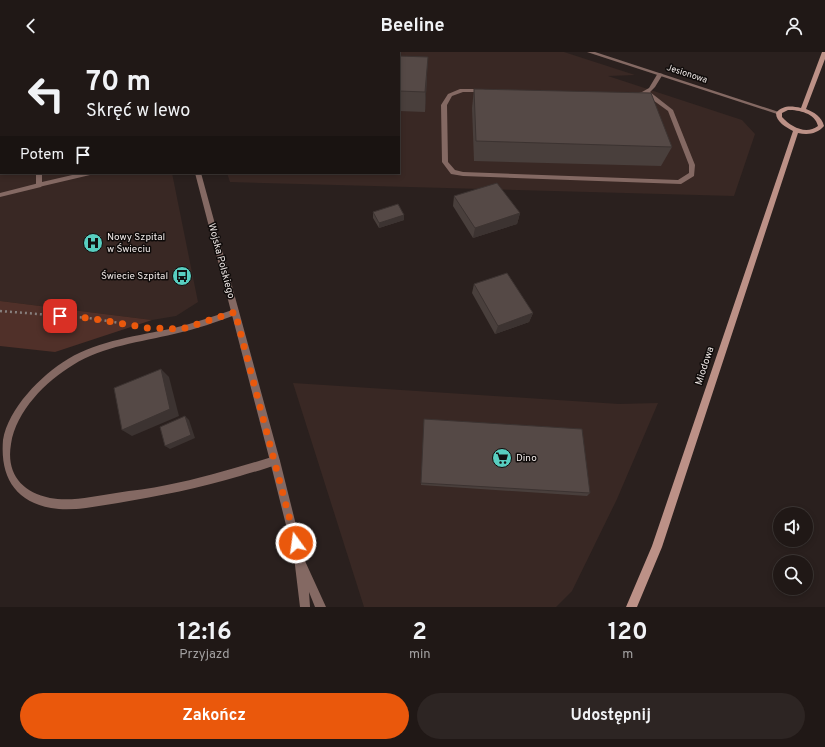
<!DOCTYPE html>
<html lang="pl">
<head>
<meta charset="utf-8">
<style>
  :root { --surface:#201816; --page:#2d2523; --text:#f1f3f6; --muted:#a2a0a1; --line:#3d3735; --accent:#ea580c }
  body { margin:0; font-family:Overpass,sans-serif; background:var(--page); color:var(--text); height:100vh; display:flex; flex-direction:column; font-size:15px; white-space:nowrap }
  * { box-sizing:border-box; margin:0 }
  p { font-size:13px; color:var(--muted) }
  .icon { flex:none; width:22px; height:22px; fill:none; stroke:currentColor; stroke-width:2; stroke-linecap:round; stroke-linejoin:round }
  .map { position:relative; height:555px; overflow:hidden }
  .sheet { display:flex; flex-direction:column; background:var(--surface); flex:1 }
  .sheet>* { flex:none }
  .hud { position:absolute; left:0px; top:0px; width:400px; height:122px; box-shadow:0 2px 6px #0003,0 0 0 1px var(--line); background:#201816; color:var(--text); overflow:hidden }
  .buttons { position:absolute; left:773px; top:455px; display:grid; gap:8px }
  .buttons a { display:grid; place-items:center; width:40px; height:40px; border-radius:50%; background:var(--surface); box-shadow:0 2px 6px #0003,0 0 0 1px var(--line); font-size:20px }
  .pin { position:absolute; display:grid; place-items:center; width:34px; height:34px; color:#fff; margin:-17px; border-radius:8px; box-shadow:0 2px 6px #0006 }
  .me { position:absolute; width:44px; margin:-22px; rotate:346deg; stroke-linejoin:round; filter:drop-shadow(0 0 3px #0008) }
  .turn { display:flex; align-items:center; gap:14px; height:84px; padding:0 20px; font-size:18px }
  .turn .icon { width:52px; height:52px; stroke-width:2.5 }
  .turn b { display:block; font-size:28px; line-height:34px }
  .then { display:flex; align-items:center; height:38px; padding:0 20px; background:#0003; gap:8px; font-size:15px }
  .eta { display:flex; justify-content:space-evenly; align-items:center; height:68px; text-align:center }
  .eta b { font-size:24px; font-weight:700; line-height:28px }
  .primary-button { display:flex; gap:8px; margin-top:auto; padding:8px 20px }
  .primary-button a { flex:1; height:46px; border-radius:24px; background:var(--accent); color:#fff; font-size:16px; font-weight:700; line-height:46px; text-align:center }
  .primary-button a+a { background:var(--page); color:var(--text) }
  header { display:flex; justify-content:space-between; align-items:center; height:52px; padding:0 20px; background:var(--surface); font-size:18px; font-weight:700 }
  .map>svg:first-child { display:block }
</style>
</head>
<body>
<header><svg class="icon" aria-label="back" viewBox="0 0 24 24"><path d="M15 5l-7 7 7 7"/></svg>Beeline<svg class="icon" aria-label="person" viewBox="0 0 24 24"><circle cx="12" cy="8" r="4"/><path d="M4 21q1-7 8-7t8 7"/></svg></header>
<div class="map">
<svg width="825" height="555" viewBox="0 0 825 555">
  <rect width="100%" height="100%" fill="#2a201e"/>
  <g fill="#392824">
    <path d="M0 0H141L1 1V121H172L198 250 176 264 152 268 0 249Z"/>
    <path d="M190 0H564L635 23 608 24 742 68 755 82 734 144 230 130 227 121H399V1Z"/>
    <path d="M293 331 619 352 658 351 617 447 572 539 556 555H364Z"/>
  </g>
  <path fill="#503029" d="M0 249 152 268 55 300 0 294Z"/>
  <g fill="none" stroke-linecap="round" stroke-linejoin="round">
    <path stroke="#877f7d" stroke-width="2.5" stroke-dasharray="2 3" stroke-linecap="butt" d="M0 259 89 266 126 272"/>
    <g fill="#846963" fill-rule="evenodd">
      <rect x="6" y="0" width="6" height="1"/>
      <path d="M658 21 663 22 655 35 650 40 673 58 695 113 694 124 681 132 463 124 451 122 442 110 441 53 448 42 460 37H483L485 38V40H463L452 44 447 53 448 110 455 118 463 120 678 128 689 121V113L668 59 646 43 635 45 632 43 642 40 649 36Z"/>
      <path d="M39 131 42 133 41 135 0 145V141Z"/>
      <path d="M235 257 238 258 239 260 238 262C217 270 196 277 174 282 141 290 103 294 73 313 46 329 16 359 11 392 6 421 21 440 50 446 71 450 95 444 116 441 133 438 150 437 167 433 203 426 239 415 275 404L278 406 280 409 278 412C266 417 253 420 240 424 200 436 159 444 118 451 96 454 73 460 51 456 15 449 0 425 3 388 8 357 41 323 68 307 100 288 138 284 174 276 194 271 215 264 235 257Z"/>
    </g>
    <g fill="#846963" fill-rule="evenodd">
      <rect x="35" y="0" width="6" height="1"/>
      <path d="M36 121H42V130L81 121H93L90 123 39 135 36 133Z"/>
    </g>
    <g fill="#846963" fill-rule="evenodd">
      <rect x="163" y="0" width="6" height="1"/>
      <path d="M587 0H595L782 61 777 62Z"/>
      <path d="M195 121H201L280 409 305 509 326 555H315L309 540 310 555H300L294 505 270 409Z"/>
    </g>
    <path fill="#bc9187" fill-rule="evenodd" d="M822 0H825V7L806 57C814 60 822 65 824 74 817 82 808 83 798 81L662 495 637 555H626L652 494 793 79C786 75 776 70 776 61 783 53 791 54 801 56ZM788 58C799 58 815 61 818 74 806 83 791 75 782 65V61Z"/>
  </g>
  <g fill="#493f3c">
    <path d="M399 4 427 24 425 60 399 59Z"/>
    <path d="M474 37 672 95 661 114 474 109 472 56Z"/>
    <path d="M454 144 520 161 517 172 473 186 453 154Z"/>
    <path d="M373 160 404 168 379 176 373 166Z"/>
    <path d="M474 232 533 261 529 270 495 282 472 241Z"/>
    <path d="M424 367 590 441 587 444 421 433Z"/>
  </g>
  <g fill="#3c3331">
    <path d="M428 5 427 24 425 60V40Z"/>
    <path d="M0 35 1 36V71L0 77Z"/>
    <path d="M520 161 517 172 473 186 475 176Z"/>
    <path d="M404 163V168L379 176V171Z"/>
    <path d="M533 261 529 270 495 282 498 274Z"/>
    <path d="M161 317 169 325 179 364 132 384 122 378Z"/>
    <path d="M185 364 189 368 195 386 170 397 165 394Z"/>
  </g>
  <g fill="#554946" stroke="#3c3331">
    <path d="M262 0H272L305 1H262Z"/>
    <path d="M399 4 428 5 425 40 399 39Z"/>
    <path d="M474 37 651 41 672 95 476 89Z"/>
    <path d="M497 131 520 161 475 176 454 144Z"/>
    <path d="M398 152 404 163 379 171 373 160Z"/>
    <path d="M507 221 533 261 498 274 474 232Z"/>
    <path d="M161 317 170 357 122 378 114 336Z"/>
    <path d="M185 364 191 383 165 394 160 375Z"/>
    <path d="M424 367 582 377 590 441 421 431Z"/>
  </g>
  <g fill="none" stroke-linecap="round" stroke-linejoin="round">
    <path stroke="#ea580c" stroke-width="7" stroke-dasharray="0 12.6" d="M60 264 89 266 148 276 182 277 235 260 296 491"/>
  </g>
  <defs>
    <g id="hospital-disc" transform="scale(1)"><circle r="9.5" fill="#58cec0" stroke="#0f0b0a"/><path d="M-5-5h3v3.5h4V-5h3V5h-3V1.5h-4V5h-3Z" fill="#111"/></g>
    <g id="bus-disc" transform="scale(1)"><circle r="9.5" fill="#58cec0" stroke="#0f0b0a"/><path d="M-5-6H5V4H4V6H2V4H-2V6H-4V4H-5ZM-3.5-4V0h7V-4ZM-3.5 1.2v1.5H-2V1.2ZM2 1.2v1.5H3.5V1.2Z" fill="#111"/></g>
    <g id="supermarket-disc" transform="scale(1)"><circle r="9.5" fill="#58cec0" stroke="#0f0b0a"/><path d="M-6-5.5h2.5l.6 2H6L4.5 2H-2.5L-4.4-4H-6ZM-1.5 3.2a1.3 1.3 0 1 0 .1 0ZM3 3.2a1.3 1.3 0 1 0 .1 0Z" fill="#111"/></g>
  </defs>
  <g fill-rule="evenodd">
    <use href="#hospital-disc" x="93" y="191"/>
    <use href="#bus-disc" x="182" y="224"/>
    <use href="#supermarket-disc" x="502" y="406"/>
  </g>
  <g text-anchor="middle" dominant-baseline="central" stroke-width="3" stroke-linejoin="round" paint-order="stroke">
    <g font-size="9" fill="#efe8e6" stroke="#0f0b0a">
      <text transform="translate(687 22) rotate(18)">Jesionowa</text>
    </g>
    <g font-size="10" fill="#efe8e6" stroke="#0f0b0a" text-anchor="start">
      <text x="107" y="185">Nowy Szpital<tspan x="107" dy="12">w Świeciu</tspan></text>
      <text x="168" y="224" text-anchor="end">Świecie Szpital</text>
      <text x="516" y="406">Dino</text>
    </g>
    <g font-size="10" fill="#efe8e6" stroke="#0f0b0a">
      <text transform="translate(221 209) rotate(75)">Wojska Polskiego</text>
      <text transform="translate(705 314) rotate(-72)">Miodowa</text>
    </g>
  </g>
</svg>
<div class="buttons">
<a><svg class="icon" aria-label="sound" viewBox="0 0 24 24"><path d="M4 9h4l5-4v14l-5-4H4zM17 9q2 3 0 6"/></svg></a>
<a><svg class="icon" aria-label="search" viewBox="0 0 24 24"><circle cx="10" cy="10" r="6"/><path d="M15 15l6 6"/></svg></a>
</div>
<div class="pin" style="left:60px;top:264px;background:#d93025"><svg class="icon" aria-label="arrive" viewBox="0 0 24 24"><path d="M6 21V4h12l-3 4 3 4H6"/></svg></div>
<svg class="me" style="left:296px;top:491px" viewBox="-20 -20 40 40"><circle r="17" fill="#ea580c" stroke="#fff" stroke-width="3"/><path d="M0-11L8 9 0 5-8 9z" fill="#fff"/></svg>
<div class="hud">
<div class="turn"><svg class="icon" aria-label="left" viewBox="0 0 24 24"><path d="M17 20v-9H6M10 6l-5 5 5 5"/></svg><div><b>70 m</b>Skręć w lewo</div></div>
<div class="then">Potem<svg class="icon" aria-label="arrive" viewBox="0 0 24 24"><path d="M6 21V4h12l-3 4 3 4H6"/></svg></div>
</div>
</div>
<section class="sheet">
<div class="eta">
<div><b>12:16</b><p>Przyjazd</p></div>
<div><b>2</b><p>min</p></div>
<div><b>120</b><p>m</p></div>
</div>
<div class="primary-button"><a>Zakończ</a><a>Udostępnij</a></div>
</section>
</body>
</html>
